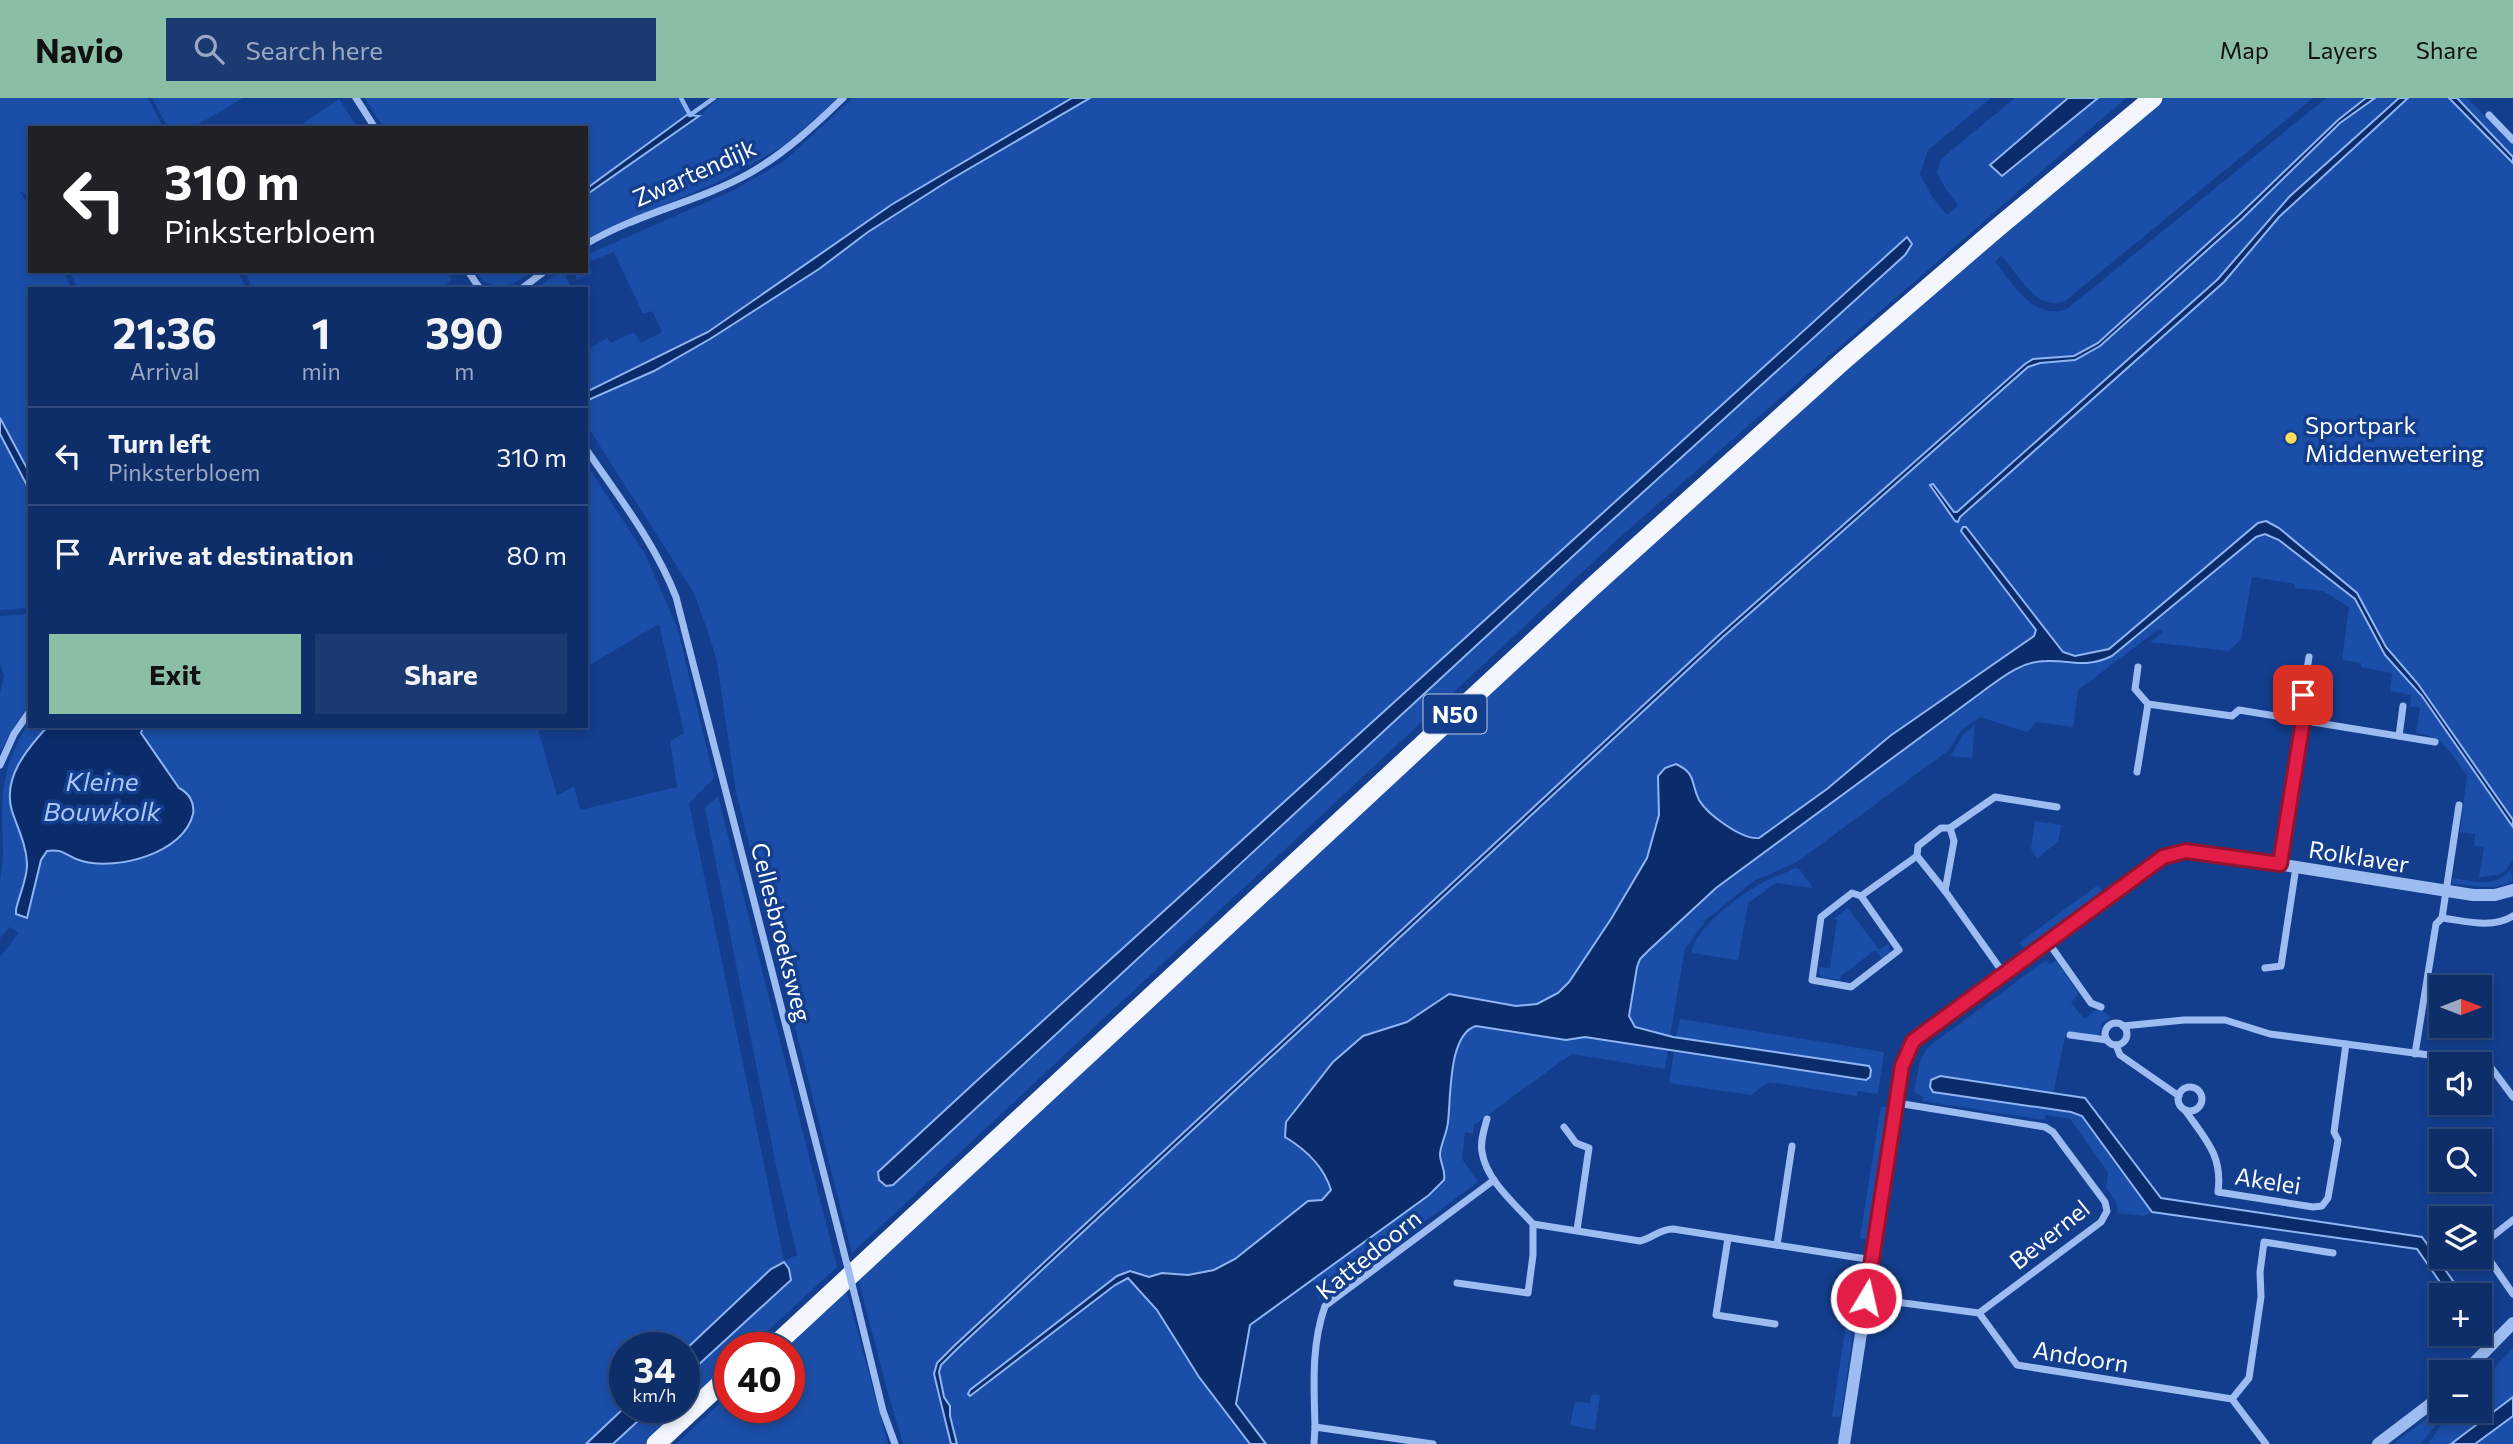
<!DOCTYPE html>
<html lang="en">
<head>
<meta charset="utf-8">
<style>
  :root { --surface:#0e2e6a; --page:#1c3a72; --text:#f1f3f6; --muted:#9ba8c1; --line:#2e4a7e; --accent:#8abfa5 }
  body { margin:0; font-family:Commissioner,sans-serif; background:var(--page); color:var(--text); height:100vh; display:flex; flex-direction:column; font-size:26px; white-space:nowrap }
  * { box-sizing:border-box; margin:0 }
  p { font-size:23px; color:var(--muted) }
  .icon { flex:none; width:38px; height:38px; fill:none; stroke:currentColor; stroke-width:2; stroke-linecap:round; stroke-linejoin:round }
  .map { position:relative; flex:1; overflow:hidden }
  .panel { position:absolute; left:28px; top:189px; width:560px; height:441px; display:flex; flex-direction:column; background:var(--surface); border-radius:0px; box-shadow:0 4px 10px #0003,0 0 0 2px var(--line) }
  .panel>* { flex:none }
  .hud { position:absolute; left:28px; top:28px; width:560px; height:147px; border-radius:0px; box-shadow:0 4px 10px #0003,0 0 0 2px var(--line); background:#202124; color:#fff; overflow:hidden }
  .needle { width:46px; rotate:90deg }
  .controls { position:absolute; left:2429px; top:877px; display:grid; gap:14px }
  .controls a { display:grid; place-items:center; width:63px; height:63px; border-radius:0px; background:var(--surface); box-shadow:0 4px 10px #0003,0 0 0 2px var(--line); font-size:35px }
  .speed { position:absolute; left:609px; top:1234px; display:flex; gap:14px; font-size:35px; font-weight:700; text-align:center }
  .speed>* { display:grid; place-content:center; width:91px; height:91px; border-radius:50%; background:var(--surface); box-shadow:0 4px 10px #0003,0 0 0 2px var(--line); line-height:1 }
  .speed small { font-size:18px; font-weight:400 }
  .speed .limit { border:10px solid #d22; background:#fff; color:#111 }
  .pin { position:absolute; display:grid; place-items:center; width:60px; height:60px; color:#fff; margin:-30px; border-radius:14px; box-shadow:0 4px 10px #0006 }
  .me { position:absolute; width:77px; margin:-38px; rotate:9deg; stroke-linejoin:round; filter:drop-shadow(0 0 5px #0008) }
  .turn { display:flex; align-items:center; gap:24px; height:147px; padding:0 21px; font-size:32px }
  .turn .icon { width:91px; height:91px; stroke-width:2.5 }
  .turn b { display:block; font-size:49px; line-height:60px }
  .eta { display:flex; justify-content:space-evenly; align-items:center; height:119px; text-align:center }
  .eta b { font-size:42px; font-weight:700; line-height:49px }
  .button { display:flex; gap:14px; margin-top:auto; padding:14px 21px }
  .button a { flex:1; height:80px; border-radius:0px; background:var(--accent); color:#111; font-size:28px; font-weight:700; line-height:80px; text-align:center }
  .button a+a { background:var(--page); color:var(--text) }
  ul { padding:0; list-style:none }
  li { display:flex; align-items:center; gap:21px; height:98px; padding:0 21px; border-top:2px solid var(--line) }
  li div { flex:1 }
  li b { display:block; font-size:26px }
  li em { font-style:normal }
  header { display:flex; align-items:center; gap:42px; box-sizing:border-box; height:98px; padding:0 35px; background:var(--accent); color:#111 }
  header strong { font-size:33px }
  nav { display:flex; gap:38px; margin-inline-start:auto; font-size:24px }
  .search { width:490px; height:63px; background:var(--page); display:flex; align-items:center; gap:18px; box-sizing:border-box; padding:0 24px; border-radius:0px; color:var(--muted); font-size:26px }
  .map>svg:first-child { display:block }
</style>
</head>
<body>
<header>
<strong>Navio</strong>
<div class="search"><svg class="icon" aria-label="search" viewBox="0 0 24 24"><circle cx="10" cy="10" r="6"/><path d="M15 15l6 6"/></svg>Search here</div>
<nav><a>Map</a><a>Layers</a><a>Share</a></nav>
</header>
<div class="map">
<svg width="2513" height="1346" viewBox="0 0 2513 1346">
  <rect width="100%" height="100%" fill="#133e8e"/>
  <g fill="#1b4ea8" fill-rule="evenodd">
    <path d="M0 0H148L163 30H30V98L20 93 30 111V173H63L72 191H30V375L0 320Z"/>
    <path d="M152 0H243L192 30H168Z"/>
    <path d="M365 0H678L687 17 586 91V30H384Z"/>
    <path d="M719 0H838L787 46 746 69 716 85 586 140V97L699 18Z"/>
    <path d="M853 0H1072L891 107 708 234 586 294V253L607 240 611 245 634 234 641 245 662 234 652 213 643 216 614 154 588 164 592 175 577 182 573 173H586V157L730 94 783 64Z"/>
    <path d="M1090 0H1991L1928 52 1920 76 1932 99 1947 117 1958 107 1945 90 1937 75 1941 61 2015 0H2068L1991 67 2002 78 2098 0H2126L1620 439 852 1155 736 694 717 564 710 540 694 495 586 326V303L654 273 710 241 819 171 868 134 948 83ZM1907 140 1905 157 1598 435 893 1087 983 977Z"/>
    <path d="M2164 0H2313L2065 203C2035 214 2019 175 2001 158L1995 164C2013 185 2033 223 2067 211L2326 0H2366L2338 22 2239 117 2098 245 2074 258 2040 260 2025 266 1720 536 937 1265 935 1285 951 1346H903L886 1288 858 1180 1730 368Z"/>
    <path d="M2375 0H2399L2289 99 2218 181 1957 414H1954L1933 386 1958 424 1960 419 2224 184 2279 119 2408 0H2450L2513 65V724L2432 607 2387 555 2356 497 2265 426 2199 475 2109 551 2075 558 2063 554 1967 429H1963L1961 434 2036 532 2034 538 1890 638 1827 691 1759 740C1742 742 1707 716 1699 702 1690 684 1697 676 1676 666L1658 678 1659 717 1647 760 1602 835 1569 884 1558 895 1537 906 1516 908 1449 896 1407 924 1363 938 1333 964 1286 1024 1285 1039C1305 1051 1324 1069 1331 1092L1322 1102 1308 1103 1235 1161 1214 1172 1188 1177 1162 1175 1149 1179 1130 1173 1117 1178 970 1292 968 1296 970 1298 1115 1187 1128 1180 1157 1212 1199 1279 1250 1346H957L950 1318V1308C943 1299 935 1279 941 1269 944 1262 952 1256 957 1251L1723 539 2028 269 2040 265 2075 262 2100 248 2242 121 2340 25Z"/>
    <path d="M2457 0H2467L2513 47V59Z"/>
    <path d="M339 1 358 30H296Z"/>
    <path d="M69 173H237L247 191H78Z"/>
    <path d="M244 173H446L452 182 441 191H253Z"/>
    <path d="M475 173H533L514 185 500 190 483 183Z"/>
    <path d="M559 173H563L572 191H537Z"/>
    <path d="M0 332 30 391V510L0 512Z"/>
    <path d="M586 366 645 456 677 529 714 680 689 705 784 1163 797 1157 776 1067 705 710 718 698 837 1169 750 1249 730 1250V1269L647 1346H613L653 1309H684V1280L791 1182 784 1164 771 1171 684 1253V1250H625V1309L586 1346H0V859L19 835 9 829 0 840C0 822 0 803 0 785 1 774 3 763 3 752 1 696 0 672 30 622V628H48L26 653 11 711 21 734 27 769 16 812 27 820 41 762 47 753 59 751 81 763 102 765 186 694 179 690 141 635 143 628H537L557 698 574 688 580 712 677 689 670 643 684 635 659 526 586 569Z"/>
    <path d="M2265 436 2279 442 2355 501 2385 557 2421 598 2513 729V762L2506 772 2498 777 2479 779 2484 749 2474 748 2475 736 2460 734 2467 677C2451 656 2445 639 2416 635L2420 610 2410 608 2411 597 2390 593 2392 575 2361 569V565L2342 562 2349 509 2323 493 2295 490V486L2252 479 2241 541 2229 553 2150 544 2163 534 2159 531 2078 592 2073 629 2037 624 2027 634 1980 619 1962 631 1949 652 1797 764 1754 783 1707 821 1685 851 1670 938C1660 936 1640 935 1633 927 1625 918 1635 872 1640 861L1716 790 2009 575 2033 565 2046 563 2072 566 2112 558 2248 444Z"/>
    <path d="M30 516V606L12 632 0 654V595L4 578 0 566V518Z"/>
    <path d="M1975 627 1972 660 1951 658 1962 638Z"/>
    <path d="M2035 723 2061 727 2058 744 2037 760 2031 751Z"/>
    <path d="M2513 769 2511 773 2513 783C2493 793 2473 788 2452 785L2453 780C2476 784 2497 791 2513 769Z"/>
    <path d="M1795 770 1800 772 1813 790 1776 785 1748 805 1738 862 1691 855C1695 831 1738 798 1760 786 1771 779 1784 776 1795 770Z"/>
    <path d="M2098 787 2103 793 2024 851 2019 845Z"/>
    <path d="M1848 810 1879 852 1889 846 1890 854 1882 861 1875 852 1841 878 1840 882 1822 879 1819 875V869L1830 870 1837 822 1833 821Z"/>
    <path d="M2046 862 2050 866 2056 863 2079 896 2071 904 2084 921 2099 910 2111 919 2102 925 2099 939 2066 934 2053 996 1940 978 2082 1018 2152 1114 2145 1118 2118 1115 2116 1103 2106 1090 2108 1074 2070 1021 2046 1017 2044 1022 1922 1003 1923 999 1914 994 1920 963 1928 949Z"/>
    <path d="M1680 921 1884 954 1878 996 1858 993 1857 998 1769 984 1751 997 1669 985 1674 954 1866 982 1870 978 1871 972 1868 968 1676 939Z"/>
    <path d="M1476 928 1566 942 1585 939 1668 952 1665 971 1573 956 1563 962 1474 1027 1473 1036 1465 1034 1462 1061 1478 1084 1319 1201 1312 1181 1429 1097 1444 1069C1437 1053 1446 1041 1448 1025 1451 1001 1448 936 1476 928Z"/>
    <path d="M1881 1008 1888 1010 1868 1142 1860 1140Z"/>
    <path d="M1854 1174 1862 1175 1841 1317 1838 1319 1832 1318Z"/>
    <path d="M845 1188 888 1346H676L730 1296V1309H789V1250L779 1249Z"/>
    <path d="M2513 1250V1299L2451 1346H2428L2451 1313 2480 1312V1285Z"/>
    <path d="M1592 1296 1600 1297 1595 1332 1570 1327 1575 1304 1590 1305Z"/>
    <path d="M2438 1312 2441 1320 2421 1346H2393Z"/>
    <path d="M2513 1318V1346H2475Z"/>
  </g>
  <g fill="#0b2c6b" stroke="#8fb5f4" stroke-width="2">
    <path d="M1072 0H1090L948 83 868 134 819 171 710 241 654 273 586 303V294L708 234 891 107Z"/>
    <path d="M2068 0H2098L2002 78 1990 67Z"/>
    <path d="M2366 0H2375L2340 25 2242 121 2100 248 2075 262 2040 265 2028 269 1723 539 957 1251 941 1267 939 1274 944 1299 950 1308V1318L957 1346H951L934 1276 937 1265 954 1248 1720 536 2025 266 2033 261 2074 258 2098 245 2239 117 2338 22Z"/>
    <path d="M2399 0H2408L2279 119 2224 184 1960 419 1958 424 1955 423 1930 387 1933 386 1954 414H1957L2218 181 2289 99Z"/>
    <path d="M2449 0H2457L2513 59V65Z"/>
    <path d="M687 17 699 18 586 97V91Z"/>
    <path d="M1907 139 1912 146 1905 157 1598 435 893 1087 886 1088 879 1082 878 1074 983 977Z"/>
    <path d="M0 320 30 376V393L0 336Z"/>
    <path d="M2266 423 2279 430 2357 495 2386 549 2418 586 2513 722V729L2422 598 2385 557 2355 501 2279 442 2265 436 2256 439 2112 558C2084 571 2074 562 2046 563 2021 563 2001 580 1982 594L1716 790 1649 852 1640 861 1637 869 1629 918 1635 929 1673 939 1869 968 1871 972 1870 979 1866 982 1585 939 1566 942 1476 928C1448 936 1451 1000 1448 1024 1447 1035 1441 1045 1440 1056 1440 1065 1446 1072 1444 1082L1429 1097 1250 1227 1236 1306 1266 1346H1250L1199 1279 1157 1212 1128 1180 1115 1187 970 1298 968 1296 970 1292 1117 1178 1130 1173 1149 1179 1162 1175 1188 1177 1214 1172 1235 1161 1308 1103 1322 1102 1331 1092C1324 1069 1305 1051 1285 1039L1286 1024 1333 964 1363 938 1407 924 1449 896 1516 908 1537 906 1558 895 1569 884 1611 821 1647 760 1659 717 1658 678 1665 670 1676 666C1697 676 1690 684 1699 702 1707 716 1742 742 1759 740L1827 691 1890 638 2034 538 2036 532 1961 433 1963 429H1966L2063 554 2075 558 2109 551 2258 425Z"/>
    <path d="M48 628H143L141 635 179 690C189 695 195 705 193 716 184 755 117 773 82 763 66 759 65 750 47 753L41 762 27 820 16 816V812C19 797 28 779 27 765 26 746 18 731 12 713 2 680 27 651 48 628Z"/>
    <path d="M1940 978 2085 1000 2161 1100 2422 1139 2463 1197H2449L2417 1151 2152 1114 2082 1018 2071 1014 1933 994 1930 989 1931 982Z"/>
    <path d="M784 1164 789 1171 791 1182 684 1280V1253L771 1171Z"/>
    <path d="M2513 1299V1318L2475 1346H2451Z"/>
    <path d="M625 1309H653L613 1346H586Z"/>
  </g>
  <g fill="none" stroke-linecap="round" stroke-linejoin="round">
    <path stroke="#8fb5f4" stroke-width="4.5" d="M681 0 690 17 714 0"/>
    <g stroke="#9dbcf1" stroke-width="7">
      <path d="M356 0 375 30"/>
      <path d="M2489 17 2513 42"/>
      <path d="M586 146C638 115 698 104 750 75 785 55 814 28 843 0"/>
      <path d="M468 173 480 191"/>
      <path d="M521 191 545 173"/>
      <path d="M586 351C618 398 655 445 676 499L838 1131"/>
      <path d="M2138 569 2135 591 2148 606 2232 618 2239 612 2435 644"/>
      <path d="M2399 638 2403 608"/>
      <path d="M0 667 14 636 30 613"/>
      <path d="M2137 674 2148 606"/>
      <path d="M2280 766 2303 622 2300 616 2309 559"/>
      <path d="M1945 793 1954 743 1950 730"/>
      <path d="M1852 795 1861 798 1899 852 1851 889 1812 882 1821 819Z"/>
      <path d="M1861 798 1917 758"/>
      <path d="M2442 820C2465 823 2493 831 2513 818"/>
      <path d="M2048 844 2091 905 2101 909"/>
      <path d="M2265 870 2281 868 2296 769"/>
      <path d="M2004 876 1945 793 1917 758 1918 748 1941 730H1950L1995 699 2057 709"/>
      <circle cx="2116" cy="936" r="11"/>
      <path d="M2123 928 2184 922H2225L2270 936 2482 964 2490 968 2513 999"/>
      <path d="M2070 937 2107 942"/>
      <path d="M2116 947 2120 957 2179 998"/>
      <path d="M2415 956 2436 826 2442 820 2459 707"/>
      <circle cx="2190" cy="1001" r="12"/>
      <path d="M1897 1005 2045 1029 2053 1034 2105 1104 2107 1113 2101 1124 1979 1215"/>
      <path d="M2185 1012C2205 1041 2223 1057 2218 1094L2313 1109 2322 1108 2328 1100 2338 1042 2334 1034 2346 946"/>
      <path d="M1487 1021C1484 1032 1480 1044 1482 1054 1486 1082 1515 1106 1533 1126L1640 1143C1653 1140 1659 1131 1673 1131L1873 1162"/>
      <path d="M1564 1029 1576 1045 1589 1050 1577 1132"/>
      <path d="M1728 1140 1716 1217 1775 1226"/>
      <path d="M1777 1147 1792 1048"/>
      <path d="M2480 1148 2513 1196"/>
      <path d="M2480 1148 2513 1122"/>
      <path d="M1457 1185 1528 1195 1533 1157V1126"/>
      <path d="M1866 1200 1979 1215 2017 1267 2232 1301 2266 1346"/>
      <path d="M857 1206 883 1313 895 1346"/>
      <path d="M2232 1301 2249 1280 2261 1199 2260 1174 2264 1144 2333 1155"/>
      <path d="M1315 1329C1314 1287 1311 1248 1325 1208L1494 1082"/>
      <path d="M1314 1346 1315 1329 1433 1346"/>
    </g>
    <g stroke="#9dbcf1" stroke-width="12">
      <path d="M2465 1274 2513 1225"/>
      <path d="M1844 1346 1902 968 1906 955 1920 936 2149 769 2174 755 2202 754 2473 797H2495L2513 792"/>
      <path d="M2378 1346 2441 1298"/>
    </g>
    <g stroke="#f3f6ff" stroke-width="19">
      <path d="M772 1250 1590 491 1843 263 1996 131 2153 0"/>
      <path d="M656 1346 730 1277"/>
    </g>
    <path stroke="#9dbcf1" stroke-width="7" d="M838 1131 857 1206"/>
  </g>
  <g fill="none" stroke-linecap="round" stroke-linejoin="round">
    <g stroke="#92132f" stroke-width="18">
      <path id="route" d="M1866 1200 1902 968 1913 943 2163 759 2186 753 2280 766 2303 622 2300 616 2303 597"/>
    </g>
    <use href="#route" stroke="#e11d48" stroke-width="12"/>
  </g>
  <circle fill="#ffde5d" stroke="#133e8e" stroke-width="2.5" cx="2291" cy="340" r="7"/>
  <g text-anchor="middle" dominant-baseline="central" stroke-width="7" stroke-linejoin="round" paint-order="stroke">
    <rect fill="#133e8e" stroke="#b8c5dd" stroke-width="2" x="1423.5" y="596.5" width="63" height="39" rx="5"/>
    <g font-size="23" font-weight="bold" fill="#fff">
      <text x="1455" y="616">N50</text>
    </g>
    <g font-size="24" fill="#fff" stroke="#133e8e">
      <text transform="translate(694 74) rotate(-24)">Zwartendijk</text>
      <text transform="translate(2359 758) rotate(9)">Rolklaver</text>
      <text transform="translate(782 834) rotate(76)">Cellesbroeksweg</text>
      <text transform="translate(2268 1082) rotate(9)">Akelei</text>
      <text transform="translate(2049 1136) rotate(-39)">Bevernel</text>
      <text transform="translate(1368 1156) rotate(-39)">Kattedoorn</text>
      <text transform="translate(2081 1258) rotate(9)">Andoorn</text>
    </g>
    <g font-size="24" fill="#fff" stroke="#133e8e" text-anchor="start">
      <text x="2305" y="326">Sportpark<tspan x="2305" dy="28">Middenwetering</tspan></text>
    </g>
    <g font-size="26" font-style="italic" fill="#a9c6f8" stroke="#133e8e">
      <text x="102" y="682">Kleine<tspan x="102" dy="30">Bouwkolk</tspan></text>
    </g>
  </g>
</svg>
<div class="controls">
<a><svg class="needle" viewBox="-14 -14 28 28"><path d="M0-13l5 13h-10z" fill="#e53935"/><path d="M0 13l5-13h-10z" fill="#9ba8c1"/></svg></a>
<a><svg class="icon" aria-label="sound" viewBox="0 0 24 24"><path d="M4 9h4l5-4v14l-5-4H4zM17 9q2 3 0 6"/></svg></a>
<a><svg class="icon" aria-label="search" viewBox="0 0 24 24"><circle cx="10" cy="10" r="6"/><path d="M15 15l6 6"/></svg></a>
<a><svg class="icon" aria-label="layers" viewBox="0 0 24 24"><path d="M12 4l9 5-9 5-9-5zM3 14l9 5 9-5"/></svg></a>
<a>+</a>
<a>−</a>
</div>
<div class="speed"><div>34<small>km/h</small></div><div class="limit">40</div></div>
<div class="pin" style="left:2303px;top:597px;background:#d93025"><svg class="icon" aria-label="arrive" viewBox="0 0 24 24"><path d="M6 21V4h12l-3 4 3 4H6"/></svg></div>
<svg class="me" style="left:1866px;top:1200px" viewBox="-20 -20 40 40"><circle r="17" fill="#e11d48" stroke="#fff" stroke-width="3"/><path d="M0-11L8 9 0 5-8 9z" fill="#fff"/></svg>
<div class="hud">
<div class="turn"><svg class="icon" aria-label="left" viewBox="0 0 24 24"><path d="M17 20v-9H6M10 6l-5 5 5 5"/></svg><div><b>310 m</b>Pinksterbloem</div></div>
</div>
<section class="panel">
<div class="eta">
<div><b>21:36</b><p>Arrival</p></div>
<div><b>1</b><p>min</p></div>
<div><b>390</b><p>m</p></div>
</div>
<ul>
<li><svg class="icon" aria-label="left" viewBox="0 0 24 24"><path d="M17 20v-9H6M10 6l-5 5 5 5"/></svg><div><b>Turn left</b><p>Pinksterbloem</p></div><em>310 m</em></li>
<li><svg class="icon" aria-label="arrive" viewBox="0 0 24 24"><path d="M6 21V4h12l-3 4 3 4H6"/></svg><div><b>Arrive at destination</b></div><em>80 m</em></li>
</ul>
<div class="button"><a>Exit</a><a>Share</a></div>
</section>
</div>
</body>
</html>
